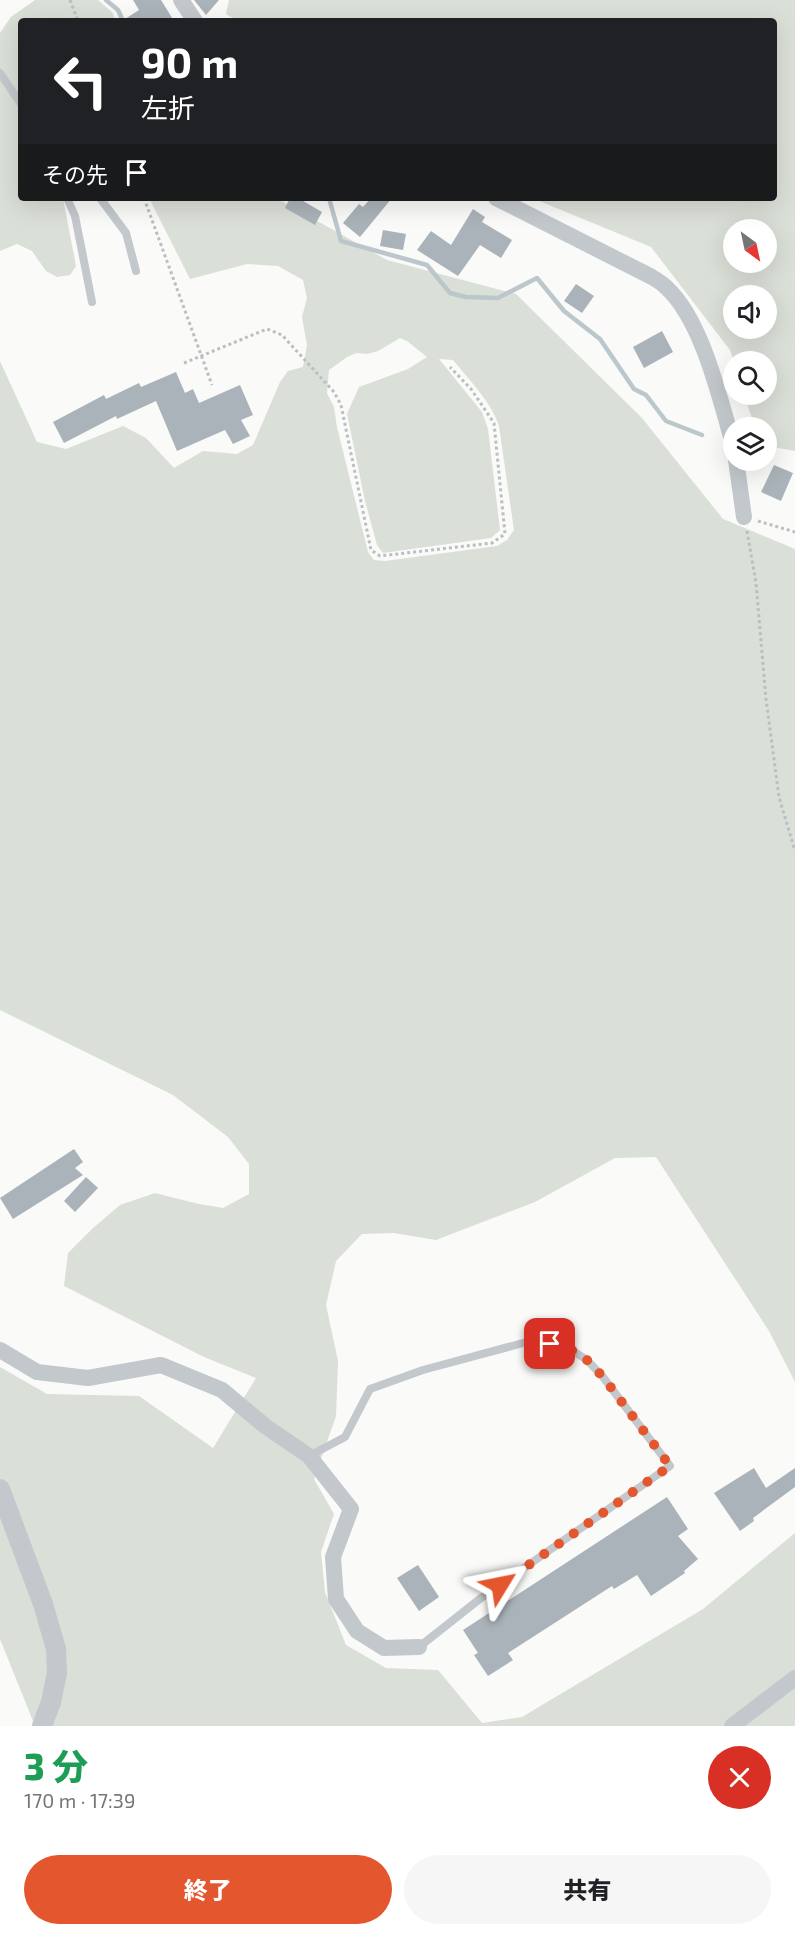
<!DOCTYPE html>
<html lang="ja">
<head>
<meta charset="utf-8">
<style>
  :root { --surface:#fff; --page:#f6f6f6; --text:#202124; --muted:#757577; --accent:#e4572e }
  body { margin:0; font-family:"Exo 2","Noto Sans JP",sans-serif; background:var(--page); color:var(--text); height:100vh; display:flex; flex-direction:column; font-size:22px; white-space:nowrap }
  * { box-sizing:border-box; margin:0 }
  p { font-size:20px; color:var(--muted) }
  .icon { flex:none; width:33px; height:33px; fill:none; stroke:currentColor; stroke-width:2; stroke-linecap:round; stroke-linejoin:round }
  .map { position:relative; height:1726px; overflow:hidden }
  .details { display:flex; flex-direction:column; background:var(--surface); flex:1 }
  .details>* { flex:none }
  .top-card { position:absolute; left:18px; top:18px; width:759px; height:183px; border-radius:6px; box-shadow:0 6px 24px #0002; background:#202124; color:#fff; overflow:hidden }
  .needle { width:39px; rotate:147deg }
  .fabs { position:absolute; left:723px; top:219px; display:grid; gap:12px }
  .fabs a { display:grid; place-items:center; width:54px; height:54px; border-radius:50%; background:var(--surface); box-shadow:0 6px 24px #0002; font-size:30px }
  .pin { position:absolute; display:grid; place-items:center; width:51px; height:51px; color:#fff; margin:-26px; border-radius:12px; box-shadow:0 3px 9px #0006 }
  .me { position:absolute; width:66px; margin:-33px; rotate:55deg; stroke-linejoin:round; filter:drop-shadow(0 0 4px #0008) }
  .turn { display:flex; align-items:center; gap:21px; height:126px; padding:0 24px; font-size:27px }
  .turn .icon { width:78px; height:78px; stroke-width:2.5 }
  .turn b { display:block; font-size:42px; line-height:51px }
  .then { display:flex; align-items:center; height:57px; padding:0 24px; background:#0003; gap:12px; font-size:22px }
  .round { display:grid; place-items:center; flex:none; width:63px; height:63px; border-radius:32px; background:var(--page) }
  .head { display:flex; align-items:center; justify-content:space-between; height:102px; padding:0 24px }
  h1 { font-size:36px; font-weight:800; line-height:45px; color:#1e9e55 }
  .primary-button { display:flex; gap:12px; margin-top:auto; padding:12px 24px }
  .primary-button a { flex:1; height:69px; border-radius:36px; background:var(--accent); color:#fff; font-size:24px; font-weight:800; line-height:69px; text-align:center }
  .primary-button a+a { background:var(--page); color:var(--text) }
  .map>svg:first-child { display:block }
</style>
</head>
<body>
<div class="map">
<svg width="795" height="1726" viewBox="0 0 795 1726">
  <rect width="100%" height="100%" fill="#fafaf8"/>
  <g fill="#dadfd7" fill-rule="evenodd">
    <path d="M35 0H98L112 12 116 21H21V198H63L76 266 70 275 57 277 46 271 32 251 17 244 0 251V33L11 17Z"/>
    <path d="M229 0H795V451L767 446 766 428 755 427 744 395 766 394V362L734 361 730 350 651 247 532 198H774V21H237L226 14ZM734 230H766V262H734ZM734 296H766V328H734Z"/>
    <path d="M114 198H276L387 260 516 294 642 418 723 519 795 549V1382L769 1331 656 1157 615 1158 535 1202 436 1240 394 1233 362 1234 336 1261 326 1305 338 1361 336 1416 314 1479 334 1514 321 1552 325 1592 346 1645 386 1668 438 1670 482 1723 522 1717 703 1609 795 1533V1726H35L0 1639V1367L47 1394 139 1396 213 1448 256 1378 204 1357 64 1286 68 1253 92 1229 120 1205 155 1193 199 1204 223 1208 249 1194V1164L228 1137 173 1095 0 1010V361L37 442 66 449 123 426 146 438 174 468 203 451 237 454 253 445 280 382 288 371 303 367 307 345 302 317 307 298 303 280 278 266 247 264 190 279 150 200H118ZM400 338 407 341 427 357 408 369 359 387 347 414 365 501 377 545 383 553 491 538 500 530 488 429 482 412 439 359 453 360C470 381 490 400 499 426L514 530 507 540 497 546 385 561 374 560 368 552 337 427 334 407 327 393 329 370 347 357 356 353 367 354 378 351Z"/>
  </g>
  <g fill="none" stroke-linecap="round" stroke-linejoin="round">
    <g stroke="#bbc7cb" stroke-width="4.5">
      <path d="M106 0 118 10 123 21"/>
      <path d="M329 198 341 241 427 265 450 293 466 297 498 298 537 278 564 311 600 339 634 389 646 395 666 421 702 435"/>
    </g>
  </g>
  <g fill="#aab3b9">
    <path d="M133 0H161L174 21H122L139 10Z"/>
    <path d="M194 0H219L206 15Z"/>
    <path d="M290 198H298L322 212 315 225 285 208Z"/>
    <path d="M371 198H392L360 237 343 223 359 204 363 207Z"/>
    <path d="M473 209 485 217 482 222 512 240 501 258 480 245 458 276 417 250 431 231 451 245Z"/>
    <path d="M383 230 406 234 403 250 380 246Z"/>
    <path d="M576 284 594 296 582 313 564 301Z"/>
    <path d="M662 331 673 352 644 368 633 347Z"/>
    <path d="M176 372 185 393 193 389 199 403 240 385 253 415 241 420 250 436 233 444 225 430 177 451 156 401 117 419 116 416 64 443 53 422 104 395 106 399 139 383 141 387Z"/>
    <path d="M774 465 793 473 781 501 761 492Z"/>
    <path d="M74 1149 83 1162 75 1168 83 1175 13 1219 0 1198Z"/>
    <path d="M86 1177 98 1188 75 1212 64 1201Z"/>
    <path d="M754 1468 766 1488 795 1468V1487L753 1518 754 1521 740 1531 714 1493Z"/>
    <path d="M667 1497 688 1529 678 1536 698 1559 684 1571 685 1573 651 1596 637 1575 614 1589 612 1586 508 1653 513 1660 488 1676 474 1655 478 1653 463 1630Z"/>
    <path d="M418 1565 439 1597 419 1611 397 1578Z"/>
  </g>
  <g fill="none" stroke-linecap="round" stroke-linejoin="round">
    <g stroke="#bbbfc2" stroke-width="3" stroke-dasharray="3 3" stroke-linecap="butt">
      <path d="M70 0 78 21"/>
      <path d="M144 198 212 385"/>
      <path d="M184 363 267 329 282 335 334 392 341 405 371 550 380 556 492 543 505 534 494 423 471 389 450 367"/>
      <path d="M758 521 795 532"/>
      <path d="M747 531 756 583 766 699 779 797 795 851"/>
    </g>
    <g stroke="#c3c8cc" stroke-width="8">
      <path d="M0 73 21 104"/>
      <path d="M67 198 75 216 92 302"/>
      <path d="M100 198 126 233 136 271"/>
      <path d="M309 1456 345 1437 370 1389 423 1370 534 1340 567 1347 587 1360 603 1377 670 1466 481 1598 419 1647"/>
    </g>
    <g stroke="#c3c8cc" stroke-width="16">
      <path d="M181 0 195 21"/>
      <path d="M496 198 652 277C657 280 663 284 667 288 703 322 720 400 734 447"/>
      <path d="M736 460 744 517"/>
      <path d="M0 1350 37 1372 88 1378 161 1365 222 1390 265 1426 309 1456 351 1509 333 1557 336 1599 357 1631 384 1648 419 1647"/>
      <path d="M732 1726 795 1678"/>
    </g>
    <path stroke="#c3c8cc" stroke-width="20" d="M0 1489 43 1604 56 1649 57 1673 51 1702 42 1726"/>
  </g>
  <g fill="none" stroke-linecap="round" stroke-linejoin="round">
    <path stroke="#e4572e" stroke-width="10" stroke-dasharray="0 18" d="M500 1585 670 1466 603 1377 587 1360 567 1347 550 1344"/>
  </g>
</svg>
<div class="fabs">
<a><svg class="needle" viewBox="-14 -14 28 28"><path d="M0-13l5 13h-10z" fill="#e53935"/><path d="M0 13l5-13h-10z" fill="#757577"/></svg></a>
<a><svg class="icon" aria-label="sound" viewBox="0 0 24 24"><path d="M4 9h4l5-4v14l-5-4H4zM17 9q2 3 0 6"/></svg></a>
<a><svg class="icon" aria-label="search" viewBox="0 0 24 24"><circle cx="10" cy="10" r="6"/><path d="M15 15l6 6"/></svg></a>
<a><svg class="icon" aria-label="layers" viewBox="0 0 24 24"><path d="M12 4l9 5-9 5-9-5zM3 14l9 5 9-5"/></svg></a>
</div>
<div class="pin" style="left:550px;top:1344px;background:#d93025"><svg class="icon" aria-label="arrive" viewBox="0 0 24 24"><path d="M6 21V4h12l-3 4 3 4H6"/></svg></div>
<svg class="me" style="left:500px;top:1585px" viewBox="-20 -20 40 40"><path d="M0-17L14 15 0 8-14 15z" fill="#e4572e" stroke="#fff" stroke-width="4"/></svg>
<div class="top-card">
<div class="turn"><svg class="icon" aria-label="left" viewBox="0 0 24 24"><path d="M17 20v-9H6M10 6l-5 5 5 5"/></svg><div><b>90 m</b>左折</div></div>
<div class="then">その先<svg class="icon" aria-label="arrive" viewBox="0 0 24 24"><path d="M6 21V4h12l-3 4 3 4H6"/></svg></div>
</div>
</div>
<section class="details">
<div class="head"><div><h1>3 分</h1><p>170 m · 17:39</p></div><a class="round" style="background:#d93025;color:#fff"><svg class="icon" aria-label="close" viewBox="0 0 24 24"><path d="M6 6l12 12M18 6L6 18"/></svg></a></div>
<div class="primary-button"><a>終了</a><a>共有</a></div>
</section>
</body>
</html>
